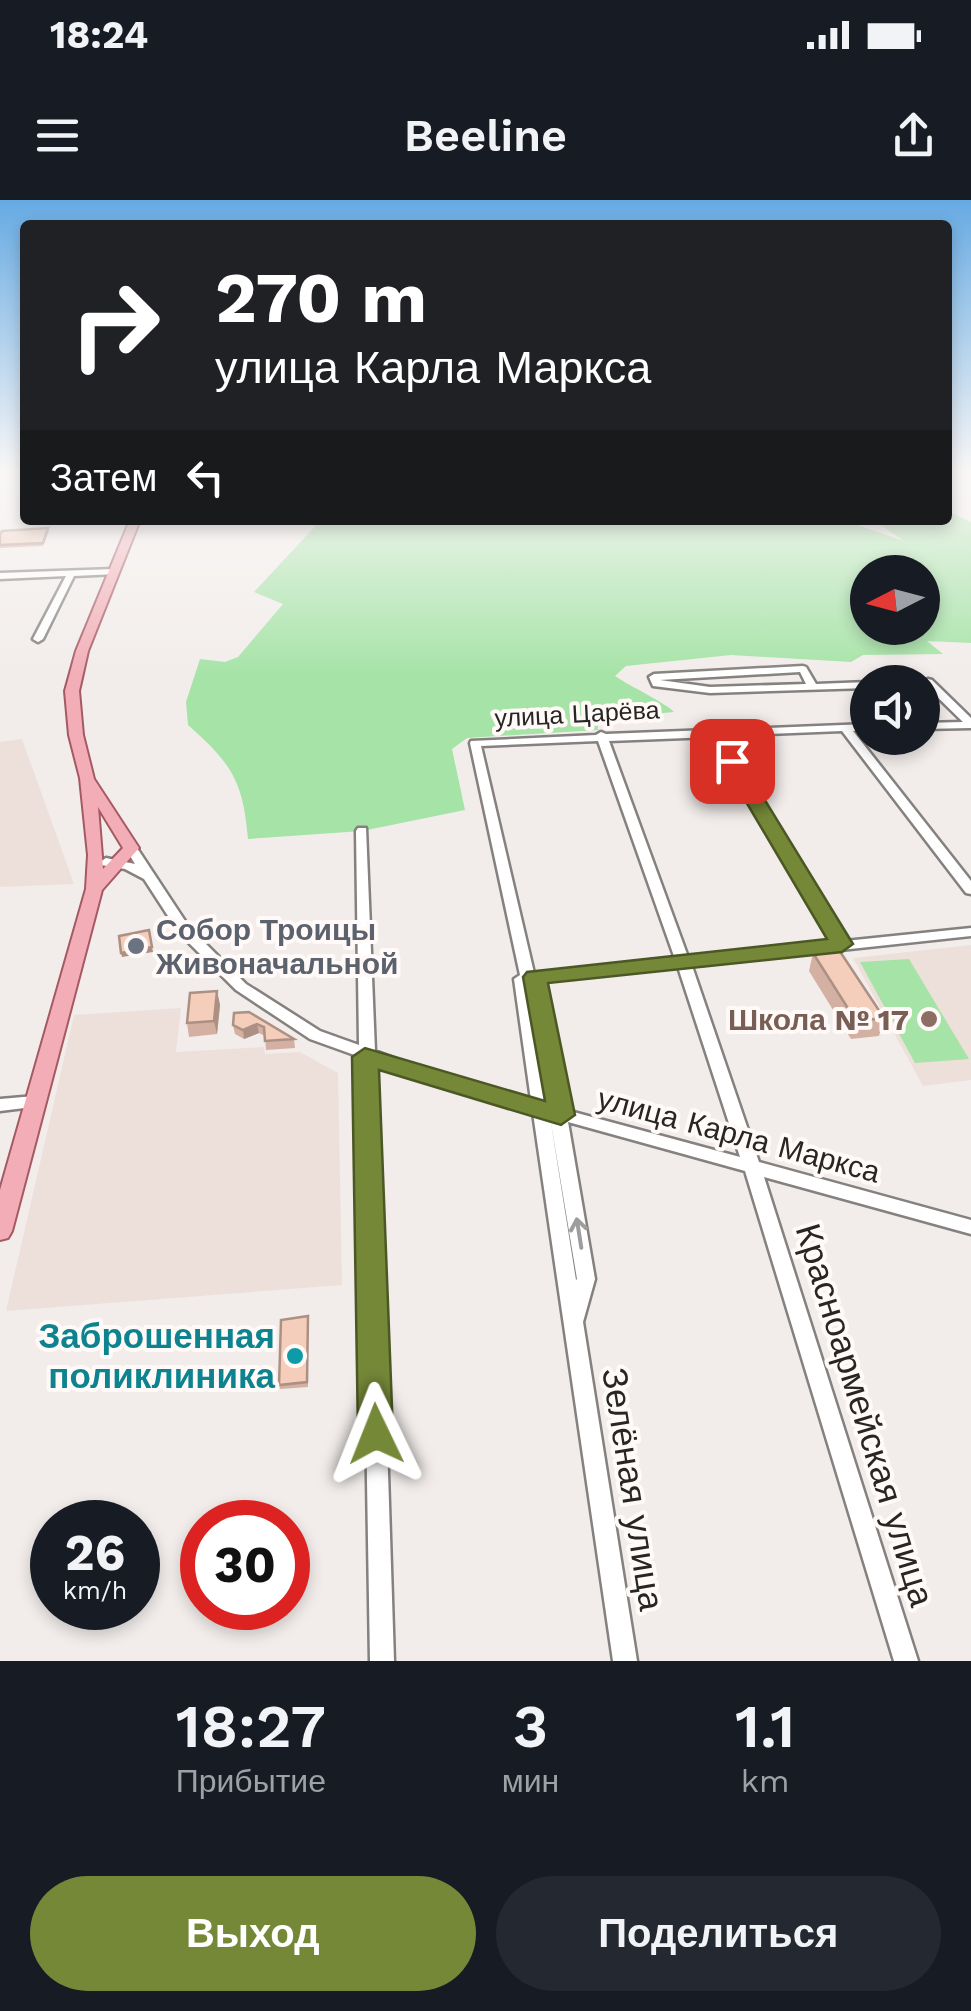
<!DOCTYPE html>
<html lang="ru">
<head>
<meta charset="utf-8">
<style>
  :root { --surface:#171b24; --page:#242831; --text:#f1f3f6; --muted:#9ea1a6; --accent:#758838 }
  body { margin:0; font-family:"Work Sans",sans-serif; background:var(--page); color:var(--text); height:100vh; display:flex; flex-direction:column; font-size:38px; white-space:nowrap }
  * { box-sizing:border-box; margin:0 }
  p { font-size:32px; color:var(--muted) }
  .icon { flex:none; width:55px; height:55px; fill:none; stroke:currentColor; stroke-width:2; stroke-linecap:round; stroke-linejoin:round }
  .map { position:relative; height:1461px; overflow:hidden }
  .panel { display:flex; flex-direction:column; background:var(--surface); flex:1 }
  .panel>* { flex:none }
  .banner { position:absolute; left:20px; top:20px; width:932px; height:305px; border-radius:10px; box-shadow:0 5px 15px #0003; background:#202124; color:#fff; overflow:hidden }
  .needle { width:65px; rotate:264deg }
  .fabs { position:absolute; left:850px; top:355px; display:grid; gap:20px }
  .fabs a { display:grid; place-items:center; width:90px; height:90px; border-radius:50%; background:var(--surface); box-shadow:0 5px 15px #0003; font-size:50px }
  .speed { position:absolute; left:30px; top:1300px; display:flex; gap:20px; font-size:50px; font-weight:700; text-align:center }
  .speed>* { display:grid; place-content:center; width:130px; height:130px; border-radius:50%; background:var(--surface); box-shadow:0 5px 15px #0003; line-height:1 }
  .speed small { font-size:25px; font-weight:400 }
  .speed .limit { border:15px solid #d22; background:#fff; color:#111 }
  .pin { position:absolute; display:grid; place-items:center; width:85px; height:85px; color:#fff; margin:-42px; border-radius:20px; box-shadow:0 5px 15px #0006 }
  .me { position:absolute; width:110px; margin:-55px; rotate:358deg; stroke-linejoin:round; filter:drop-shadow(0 0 8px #0008) }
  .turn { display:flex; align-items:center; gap:35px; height:210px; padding:0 30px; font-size:45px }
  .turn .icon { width:130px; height:130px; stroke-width:2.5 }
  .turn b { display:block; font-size:70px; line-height:85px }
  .then { display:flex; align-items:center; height:95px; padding:0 30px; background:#0003; gap:20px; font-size:38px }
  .eta { display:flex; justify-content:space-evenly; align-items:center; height:170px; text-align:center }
  .eta b { font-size:60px; font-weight:600; line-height:70px }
  .button { display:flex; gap:20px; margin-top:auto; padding:20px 30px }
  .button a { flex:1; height:115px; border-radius:60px; background:var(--accent); color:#fff; font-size:40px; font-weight:600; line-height:115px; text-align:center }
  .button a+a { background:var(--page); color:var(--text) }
  .status { display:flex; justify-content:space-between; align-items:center; height:70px; padding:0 50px; background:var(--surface); direction:ltr }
  .status svg { height:28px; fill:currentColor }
  header { display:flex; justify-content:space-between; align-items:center; height:130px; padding:0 30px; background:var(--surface); font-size:45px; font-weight:600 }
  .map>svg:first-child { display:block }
</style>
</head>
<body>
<div class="status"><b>18:24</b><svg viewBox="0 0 49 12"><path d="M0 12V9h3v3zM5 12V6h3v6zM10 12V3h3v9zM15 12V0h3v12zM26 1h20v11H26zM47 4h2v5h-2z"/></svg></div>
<header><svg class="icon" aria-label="menu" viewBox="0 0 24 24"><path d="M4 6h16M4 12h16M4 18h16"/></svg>Beeline<svg class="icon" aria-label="share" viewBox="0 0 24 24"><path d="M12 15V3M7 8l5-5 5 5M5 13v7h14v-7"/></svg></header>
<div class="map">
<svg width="971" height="1461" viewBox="0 0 971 1461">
  <rect width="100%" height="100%" fill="#f2edeb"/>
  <g fill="#ede0da">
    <path d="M22 539 74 684 0 687V542Z"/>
    <path d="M971 745V880L923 886 853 758Z"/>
    <path d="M181 808 176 852 264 847 265 854 300 852 338 873 342 1085 6 1111 74 815Z"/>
  </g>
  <g fill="#a5e3a6" fill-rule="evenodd">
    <path d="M948 311 971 322V443L927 441 943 454 863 455 851 462 731 455 626 466 615 476C631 487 666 503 674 512L598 519V530L467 538 452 549 465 610 362 631 248 639C243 581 232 564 188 525L186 502 200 459 225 462 238 457 283 404 254 392 321 320H842L904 341 878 323 927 325 932 320H948ZM868 372H922V428H868Z"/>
    <path d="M909 759 969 859 915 863 860 762Z"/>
  </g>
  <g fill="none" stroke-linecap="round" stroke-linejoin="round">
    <g stroke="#85817f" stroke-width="5">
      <g id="minor">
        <path d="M114 369 117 370V374L74 376 43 439 38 442 33 439 66 376 0 379V373Z"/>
        <path d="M803 466 806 467 816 484 868 482H870H868V488L710 493 653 486 649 477 654 474ZM800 472 806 484 710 487 660 480Z"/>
        <path d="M928 479 932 480 971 518V528L922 529V523L963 522 924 484 923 482Z"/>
        <path d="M868 524V530L853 531 971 681V694L966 693 842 531 723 536 845 741 971 728V736L692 766 759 962 971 1020V1034L764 977 918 1461H894L745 971 568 922 595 1079 583 1122 637 1461H613L533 913 441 887 375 863 394 1461H370L360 857 310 839 236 790 179 733 144 679 125 669 101 665 100 662 106 658 135 664 125 648 127 645H135L189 727 246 784 320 831 359 845 356 631 358 628H366L375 851 451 879 531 900 514 779 520 775 470 543 471 541 596 535 601 532 606 534 709 530 714 528 719 530ZM712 537 832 742 688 757 609 541ZM598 541 675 759 534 773 481 546ZM678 767 740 957 566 910 543 781ZM550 917 577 1079 576 1080Z"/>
        <path d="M35 896 41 898 43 902 41 906 0 911V899Z"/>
      </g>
    </g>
    <g stroke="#a55a63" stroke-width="4">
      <path id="major" d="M130 320H140L88 451 79 491 83 535 94 579 139 648 102 690 12 1031 8 1038 0 1040V990L86 689 88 655 80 578 69 535 65 491 76 451ZM98 607 123 648 103 669Z"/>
    </g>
    <use href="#minor" fill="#fff" fill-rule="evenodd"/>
    <use href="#major" fill="#f2adb6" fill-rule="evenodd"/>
  </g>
  <g fill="#d3b0a1">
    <path d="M48 328 49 331 43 346 0 348V335Z"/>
    <path d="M813 753 884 818 879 836 851 839 809 771Z"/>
    <path d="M217 791 220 805 217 834 189 837 187 823Z"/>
    <path d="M234 813 294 839 295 848 266 850 265 836 259 833 244 839 235 834 233 825Z"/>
    <path d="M308 1116V1187L280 1189 279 1185Z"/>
  </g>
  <g fill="#ac9083">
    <path d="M152 747 153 752 122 757 121 753Z"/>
    <path d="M217 791 220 805 217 834 214 821Z"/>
    <path d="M257 824 259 833 244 839 243 830Z"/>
  </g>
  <g fill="#f5cdbb" stroke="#ac9083" stroke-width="2.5">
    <path d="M48 328 43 343 0 345V335L2 331Z"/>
    <path d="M149 730 152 747 121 753 119 736Z"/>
    <path d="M839 750 884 818 856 821 813 753Z"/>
    <path d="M217 791 214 821 187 823 190 793Z"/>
    <path d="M249 812 294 839 265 841 264 827 257 824 243 830 233 825 234 813Z"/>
    <path d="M308 1116 307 1182 279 1185 281 1120Z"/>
  </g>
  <defs><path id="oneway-shaft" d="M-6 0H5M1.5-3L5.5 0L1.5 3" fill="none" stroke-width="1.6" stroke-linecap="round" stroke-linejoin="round" transform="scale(2.5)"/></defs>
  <use stroke="#9e9d9d" href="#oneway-shaft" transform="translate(579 1033) rotate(-99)"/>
  <linearGradient id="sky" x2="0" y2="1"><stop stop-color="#66aae3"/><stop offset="0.57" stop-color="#f9f7f6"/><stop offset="1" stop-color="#f9f7f6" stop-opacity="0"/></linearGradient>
  <rect width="971" height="478" fill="url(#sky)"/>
  <path fill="#758838" stroke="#4c5824" stroke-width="2.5" d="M725 557 741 561 853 744 842 752 548 783 575 915 561 925 379 870 393 1234 388 1246 376 1251 363 1246 358 1234 352 857 365 848 545 901 523 777 527 772 827 739 722 561Z"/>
  <circle fill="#6b7280" stroke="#fffaf8" stroke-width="4" cx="136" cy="746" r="10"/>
  <circle fill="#8d6e63" stroke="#fffaf8" stroke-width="4" cx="929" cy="819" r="10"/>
  <circle fill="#0f9aa8" stroke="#fffaf8" stroke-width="4" cx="295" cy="1156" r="10"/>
  <g text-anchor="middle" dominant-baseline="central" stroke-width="8" stroke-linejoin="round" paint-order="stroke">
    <g font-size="25" fill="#282625" stroke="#fffaf8">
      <text transform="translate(577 514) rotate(-3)">улица Царёва</text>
    </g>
    <g font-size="30" font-weight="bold" fill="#5b616d" stroke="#fffaf8" text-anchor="start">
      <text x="156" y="729">Собор Троицы<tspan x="156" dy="34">Живоначальной</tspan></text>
    </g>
    <g font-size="30" font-weight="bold" fill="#785e54" stroke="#fffaf8" text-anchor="end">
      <text x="909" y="819">Школа № 17</text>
    </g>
    <g font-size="30" fill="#282625" stroke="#fffaf8">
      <text transform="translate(739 935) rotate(15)">улица Карла Маркса</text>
    </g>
    <g font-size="35" font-weight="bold" fill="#0d838f" stroke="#fffaf8" text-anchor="end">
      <text x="275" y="1136">Заброшенная<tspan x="275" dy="40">поликлиника</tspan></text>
    </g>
    <g font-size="35" fill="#282625" stroke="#fffaf8">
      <text transform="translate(865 1215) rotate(73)">Красноармейская улица</text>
      <text transform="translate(633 1289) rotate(81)">Зелёная улица</text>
    </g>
  </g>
</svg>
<div class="fabs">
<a><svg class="needle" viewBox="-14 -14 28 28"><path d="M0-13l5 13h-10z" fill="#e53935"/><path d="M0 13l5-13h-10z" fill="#9ea1a6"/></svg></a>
<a><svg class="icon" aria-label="sound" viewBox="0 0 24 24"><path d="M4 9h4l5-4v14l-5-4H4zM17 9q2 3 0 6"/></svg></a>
</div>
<div class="speed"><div>26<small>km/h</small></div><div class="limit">30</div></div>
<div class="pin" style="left:732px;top:561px;background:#d93025"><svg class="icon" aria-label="arrive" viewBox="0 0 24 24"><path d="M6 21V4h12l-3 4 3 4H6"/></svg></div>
<svg class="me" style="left:376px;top:1234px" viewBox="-20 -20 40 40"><path d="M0-17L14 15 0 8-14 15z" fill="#758838" stroke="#fff" stroke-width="4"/></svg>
<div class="banner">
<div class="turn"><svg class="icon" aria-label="right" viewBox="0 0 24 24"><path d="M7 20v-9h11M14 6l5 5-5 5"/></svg><div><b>270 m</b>улица Карла Маркса</div></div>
<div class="then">Затем<svg class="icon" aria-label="left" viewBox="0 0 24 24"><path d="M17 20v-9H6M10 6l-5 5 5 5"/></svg></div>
</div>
</div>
<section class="panel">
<div class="eta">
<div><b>18:27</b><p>Прибытие</p></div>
<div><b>3</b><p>мин</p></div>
<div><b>1.1</b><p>km</p></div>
</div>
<div class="button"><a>Выход</a><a>Поделиться</a></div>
</section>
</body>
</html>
